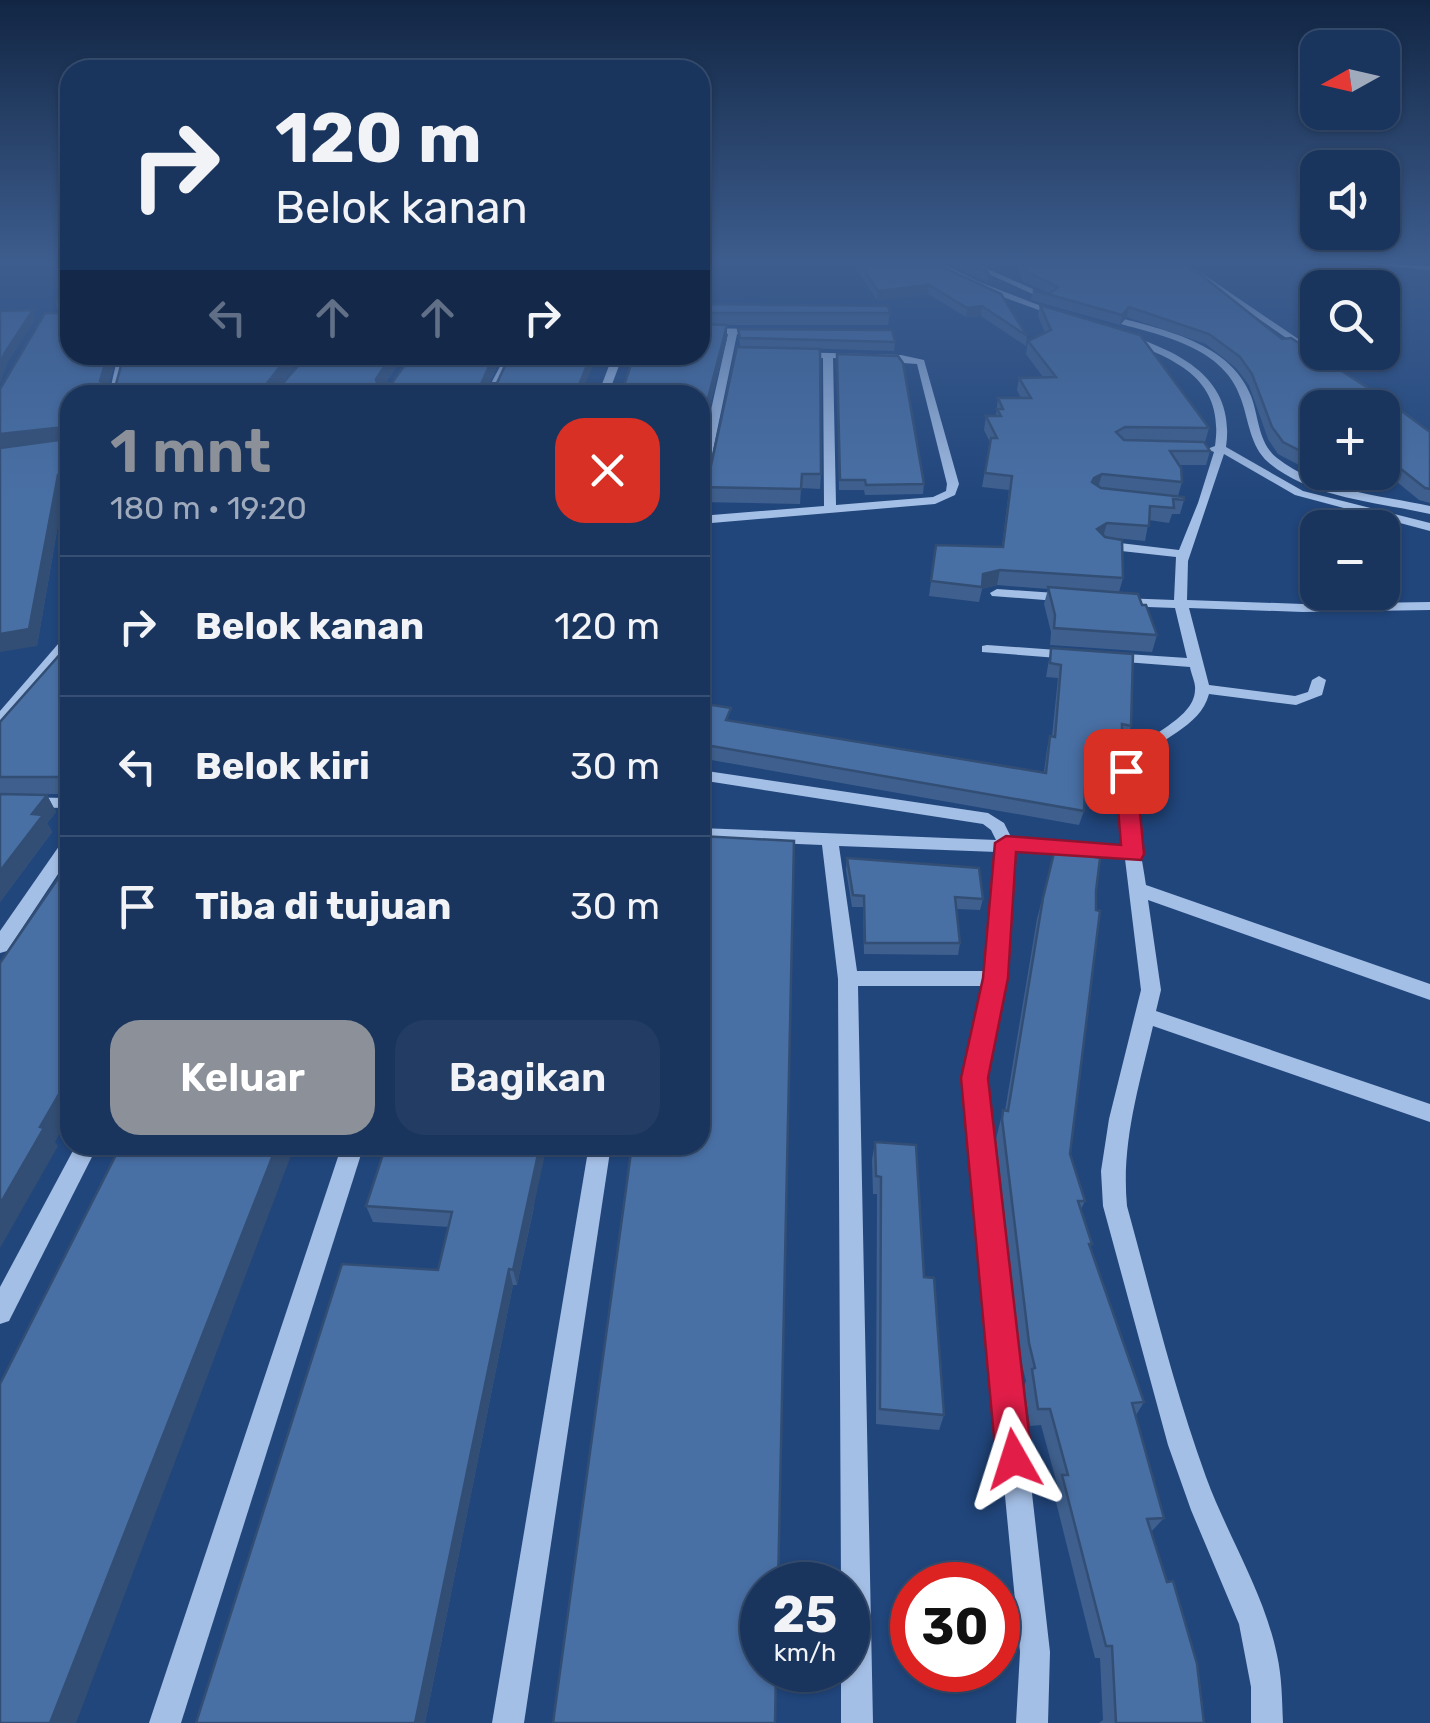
<!DOCTYPE html>
<html lang="id">
<head>
<meta charset="utf-8">
<style>
  :root { --surface:#19345d; --page:#223c63; --text:#f1f3f6; --muted:#9faabc; --line:#374f72; --accent:#8c9099 }
  body { margin:0; font-family:Rubik,sans-serif; background:var(--page); color:var(--text); height:100vh; display:flex; flex-direction:column; font-size:38px; white-space:nowrap }
  * { box-sizing:border-box; margin:0 }
  p { font-size:32px; color:var(--muted) }
  .icon { flex:none; width:55px; height:55px; fill:none; stroke:currentColor; stroke-width:2; stroke-linecap:round; stroke-linejoin:round }
  .map { position:relative; flex:1; overflow:hidden }
  .side { position:absolute; left:60px; top:385px; width:650px; height:770px; display:flex; flex-direction:column; background:var(--surface); border-radius:30px; box-shadow:0 2px 8px #0004,0 0 0 2px var(--line) }
  .side>* { flex:none }
  .top-card { position:absolute; left:60px; top:60px; width:650px; height:305px; border-radius:30px; box-shadow:0 2px 8px #0004,0 0 0 2px var(--line); background:#19345d; color:var(--text); overflow:hidden }
  .needle { width:65px; rotate:262deg }
  .buttons { position:absolute; left:1300px; top:30px; display:grid; gap:20px }
  .buttons a { display:grid; place-items:center; width:100px; height:100px; border-radius:20px; background:var(--surface); box-shadow:0 2px 8px #0004,0 0 0 2px var(--line); font-size:50px }
  .speed { position:absolute; left:740px; top:1562px; display:flex; gap:20px; font-size:50px; font-weight:700; text-align:center }
  .speed>* { display:grid; place-content:center; width:130px; height:130px; border-radius:50%; background:var(--surface); box-shadow:0 2px 8px #0004,0 0 0 2px var(--line); line-height:1 }
  .speed small { font-size:25px; font-weight:400 }
  .speed .limit { border:15px solid #d22; background:#fff; color:#111 }
  .pin { position:absolute; display:grid; place-items:center; width:85px; height:85px; color:#fff; margin:-42px; border-radius:20px; box-shadow:0 5px 15px #0006 }
  .me { position:absolute; width:110px; margin:-55px; rotate:354deg; stroke-linejoin:round; filter:drop-shadow(0 0 8px #0008) }
  .turn { display:flex; align-items:center; gap:35px; height:210px; padding:0 50px; font-size:45px }
  .turn .icon { width:130px; height:130px; stroke-width:2.5 }
  .turn b { display:block; font-size:70px; line-height:85px }
  .lanes { display:flex; align-items:center; height:95px; padding:0 50px; background:#0003; justify-content:center; gap:50px; direction:ltr }
  .lanes .off { opacity:.35 }
  .round { display:grid; place-items:center; flex:none; width:105px; height:105px; border-radius:30px; background:var(--page) }
  .summary { display:flex; align-items:center; justify-content:space-between; height:170px; padding:0 50px }
  h1 { font-size:60px; font-weight:600; line-height:75px; color:var(--accent) }
  .button { display:flex; gap:20px; margin-top:auto; padding:20px 50px }
  .button a { flex:1; height:115px; border-radius:30px; background:var(--accent); color:#fff; font-size:40px; font-weight:600; line-height:115px; text-align:center }
  .button a+a { background:var(--page); color:var(--text) }
  ul { padding:0; list-style:none }
  li { display:flex; align-items:center; gap:30px; height:140px; padding:0 50px; border-top:2px solid var(--line) }
  li div { flex:1 }
  li b { display:block; font-size:38px }
  li em { font-style:normal }
  .map>svg:first-child { display:block }
</style>
</head>
<body>
<div class="map">
<svg width="1430" height="1723" viewBox="0 0 1430 1723">
  <rect width="100%" height="100%" fill="#21467c"/>
  <g fill="none" stroke-linecap="round" stroke-linejoin="round">
    <g fill="#a4bfe6" fill-rule="evenodd">
      <path d="M929 262H939L979 282 1062 314 1055 316 973 286Z"/>
      <path d="M962 262H972L1053 298 1046 300Z"/>
      <path d="M1176 262H1185L1335 364 1327 366Z"/>
      <path d="M1353 262 1430 266V270L1357 264Z"/>
      <path d="M1102 313C1154 328 1229 339 1251 396 1259 417 1258 443 1277 458 1318 491 1380 495 1430 506V514C1378 502 1310 498 1268 462 1250 446 1249 421 1241 399 1223 342 1148 333 1099 318Z"/>
      <path d="M700 328 759 329 764 332 759 335 737 334 706 484 700 487V459L728 334H700Z"/>
      <path d="M1125 334C1180 352 1236 378 1226 447L1303 491 1430 523V531L1295 495 1224 454 1188 561 1187 600 1303 604 1430 602V610L1303 612 1189 608 1209 685 1295 696 1308 692 1312 680 1319 676 1326 680 1322 695 1296 705 1209 694C1198 736 1140 738 1133 782 1130 804 1143 861 1146 885L1430 984V1000L1148 900 1161 990 1156 1011 1430 1104V1122L1153 1026C1139 1086 1121 1144 1127 1206 1152 1297 1174 1389 1206 1477 1228 1537 1264 1592 1277 1655 1282 1677 1282 1700 1283 1723H1251V1687L1239 1624 1191 1510 1168 1445 1103 1206 1101 1171 1109 1119 1141 990 1125 859 1014 852 1006 978 985 1079 1050 1652 1048 1723H1016L1020 1652 965 1079 985 986H858L873 1723H841V1670H848V1585H841L838 979 822 845 700 840V828L996 840 991 830 983 824 700 780V770L988 813 1004 823 1013 841 1123 847C1120 823 1111 792 1121 769 1135 736 1194 723 1195 690 1196 683 1191 674 1190 667L1112 661 1105 657 1112 653 1187 658 1175 608 1121 606 1114 602 1121 598 1174 600 1176 557 1103 549 1097 545 1103 541 1179 550 1198 503 1214 452 1207 449 1215 446C1225 378 1175 359 1122 339L1120 337ZM839 846 997 852 987 971H857Z"/>
      <path d="M793 352 901 355 924 360 959 484 955 495 935 504 700 524V516L824 506 823 358 796 357 791 354ZM833 358 917 364 947 484 946 491 933 497 836 505Z"/>
      <path d="M118 355H128L119 395H109Z"/>
      <path d="M506 355H516L495 395H485Z"/>
      <path d="M613 355H623L608 395H598Z"/>
      <path d="M997 589 1070 594 1077 598 1070 602 992 596 990 593Z"/>
      <path d="M70 635V648L5 724 0 726V711L65 636Z"/>
      <path d="M987 645 1071 651 1078 655 1071 659 982 652V646Z"/>
      <path d="M0 797 70 798V808L0 807Z"/>
      <path d="M70 837V856L7 951 0 953V931L64 839Z"/>
      <path d="M76 1145H98L9 1321 0 1324V1287Z"/>
      <path d="M342 1145H364L181 1723H149Z"/>
      <path d="M589 1145H611L524 1723H492Z"/>
    </g>
  </g>
  <g fill="#3f608e" fill-rule="evenodd">
    <path d="M852 262H938L1027 336 1026 346 981 316 966 317 928 294 877 300Z"/>
    <path d="M946 262H975L988 273 987 282Z"/>
    <path d="M1016 262H1185L1282 339 1430 432V503L1419 500 1391 477 1328 480 1278 454 1268 439 1249 385 1236 368 1206 344 1127 317 1120 325 1031 300 1033 290 1049 293 1023 281ZM1318 408H1382V472H1318Z"/>
    <path d="M70 294V355H117L108 385 293 368 280 385H281L308 355H404L385 384 392 383 412 355H502L489 384 581 395H70V490H64L37 646 59 313 55 301Z"/>
    <path d="M700 304 888 306 890 313 888 325H727V338L700 444V395H621L634 357 629 355H700Z"/>
    <path d="M1040 305 1209 428 1205 442H1204L1210 451 1206 465H1179L1182 482 1178 496 1184 500 1180 514H1172L1169 523 1149 520 1145 541 1105 537 1123 578 1119 592 1142 605 1157 635 1152 652 1050 645 1051 632 1044 604 1048 589 997 585 982 589 979 602 929 596 936 545 1002 547 1009 490 982 487 990 442 984 430 986 416H996L998 398H1021L1017 390 1019 378 1043 377 1026 354 1028 341 1045 333 1038 316Z"/>
    <path d="M738 329 895 342 894 351 740 346Z"/>
    <path d="M837 354 924 484 923 494 865 495 864 490H839Z"/>
    <path d="M700 473 821 474 820 489 801 488 800 504 700 502Z"/>
    <path d="M70 643 68 794H28L47 795 56 812 47 823 52 832 0 902V722Z"/>
    <path d="M1051 648 1131 726 1127 739 1122 738 1117 757 1110 756 1103 787 1085 783 1084 811 1079 825 700 758V703L731 721 1044 772 1047 749 1050 736H1052L1058 678 1046 677Z"/>
    <path d="M1055 849 1070 1154 1085 1201 1081 1209 1092 1244 1090 1248 1144 1402 1136 1415 1164 1518 1151 1532 1204 1723H1099L1103 1720 1100 1658H1095L1053 1490 1057 1484 1041 1425 1030 1426 1024 1386 1026 1381 1021 1361 996 1139 1003 1110 1005 1111 1037 919Z"/>
    <path d="M847 858 983 899 980 910 957 909 960 943 958 955 864 954 863 907H852L846 870Z"/>
    <path d="M875 1142 924 1277 944 1415 939 1430 876 1424 877 1194H873L872 1160Z"/>
    <path d="M366 1206 534 1207 517 1285H513L425 1723H196L438 1270 449 1227 373 1222Z"/>
  </g>
  <g fill="#334e74">
    <path d="M929 285 928 294 877 300 878 291Z"/>
    <path d="M982 306 981 316 966 317 967 308Z"/>
    <path d="M1129 307 1127 317 1120 325 1122 315Z"/>
    <path d="M33 310 36 319 8 362 0 384V365L4 354Z"/>
    <path d="M727 325V338L700 444V429Z"/>
    <path d="M108 355H117L105 394 100 381Z"/>
    <path d="M290 355 293 368 271 395 268 382Z"/>
    <path d="M392 355H404L379 393 376 379Z"/>
    <path d="M494 355H502L484 395 481 384Z"/>
    <path d="M591 355H597L581 395H575Z"/>
    <path d="M64 427 70 441 0 449V434Z"/>
    <path d="M1102 474 1098 488 1088 496 1094 478Z"/>
    <path d="M58 475 64 490 37 646 0 652V634Z"/>
    <path d="M1107 523 1103 537 1097 529Z"/>
    <path d="M1000 570 997 585 982 589 983 574Z"/>
    <path d="M70 764V792L68 794 60 777Z"/>
    <path d="M47 795 56 812 47 823 52 832 0 902V871L32 814Z"/>
    <path d="M70 1075V1115L55 1142 58 1146 0 1248V1204L40 1127Z"/>
    <path d="M277 1145H295L76 1723H50Z"/>
    <path d="M540 1145H547L517 1285 513 1270Z"/>
    <path d="M509 1269 513 1285 425 1723H415Z"/>
  </g>
  <g fill="#4970a5" stroke="#334e74" stroke-width="2.5">
    <path d="M858 262H938L951 271 1001 294 1027 336 982 306 967 308 929 285 878 291Z"/>
    <path d="M965 262H975L984 266 988 273Z"/>
    <path d="M1021 262H1185L1282 339 1291 338 1388 401 1430 432V489L1425 488 1396 465 1382 466V408H1318V460L1283 442 1272 427 1252 374 1240 357 1209 334 1129 307 1122 315 1033 290 1049 294 1058 287 1025 271Z"/>
    <path d="M64 294H70V355H108L100 381 104 385 116 384 124 355H289L268 382 281 385 308 355H392L376 379 377 384 392 383 412 355H494L481 384 497 383 510 355H591L575 395H70V475H58L29 629 0 634V448L67 439 68 431 64 427 0 434V389L45 313H68V302L55 301Z"/>
    <path d="M700 304 888 306 890 313H700Z"/>
    <path d="M1040 305 1140 335 1209 428 1125 427 1116 432 1124 440 1204 442 1210 451H1170L1181 468 1182 482 1102 474 1094 478 1092 482 1101 488 1184 497V500L1173 499 1174 508 1150 506 1149 526 1107 523 1097 529 1105 537 1122 540 1123 578 1000 570 983 574 982 587 931 581 936 545 1003 547 1012 476 985 473 991 438H997L986 416H1001L997 409H1003L998 398H1031L1019 378 1056 377 1028 341 1051 330Z"/>
    <path d="M33 310 4 354 0 365V311Z"/>
    <path d="M700 324 727 325 700 429V395H621L634 355H700Z"/>
    <path d="M738 329 892 330 895 342 740 338Z"/>
    <path d="M737 347 820 349 821 474H802L801 489 700 487V473L710 470Z"/>
    <path d="M837 354 898 356 903 363 924 484 866 485 865 480H840Z"/>
    <path d="M1048 587 1138 594 1142 605H1146L1157 635 1054 628 1055 615Z"/>
    <path d="M70 643V764L60 777H0V722Z"/>
    <path d="M1051 648 1133 654 1131 726 1122 724V744L1112 742 1107 773 1086 769 1084 811 700 744V703L731 708 726 720 1046 773 1050 736 1055 737 1061 665 1050 663Z"/>
    <path d="M0 794 47 795 32 814 43 815 0 871Z"/>
    <path d="M700 836 794 841 778 1585H762V1670H776L775 1723H553L632 1145H700Z"/>
    <path d="M1055 849 1100 858 1096 891V910L1100 911 1070 1154 1085 1201H1078L1092 1244H1089L1144 1402 1132 1403 1164 1518 1147 1519 1167 1582 1173 1581 1197 1664 1204 1723H1116L1112 1646H1106L1062 1475H1068L1050 1409H1038L1032 1369 1035 1368 1029 1343 1002 1119 1003 1110 1008 1111 1043 898Z"/>
    <path d="M847 858 979 868 983 899 955 897 960 943H865L864 896 853 895Z"/>
    <path d="M70 861V1075L40 1127 44 1128 0 1204V963Z"/>
    <path d="M875 1142 916 1145 924 1277 934 1278 944 1415 880 1409 881 1177 876 1176Z"/>
    <path d="M121 1145H277L50 1723H0V1384Z"/>
    <path d="M386 1145H540L513 1270 509 1269 415 1723H196L342 1264 438 1270 452 1212 366 1206Z"/>
  </g>
  <linearGradient id="sky" x2="0" y2="1"><stop stop-color="#122644"/><stop offset="0.52" stop-color="#3d5d8e"/><stop offset="1" stop-color="#3d5d8e" stop-opacity="0"/></linearGradient>
  <rect width="1430" height="503" fill="url(#sky)"/>
  <path fill="#e11d48" stroke="#92132f" stroke-width="2.5" d="M1126 764 1136 771 1144 854 1141 860 1016 852 1008 978 988 1078 1032 1459 1026 1471 1014 1477 1002 1471 996 1459 961 1078 983 978 995 843 1006 836 1121 845 1115 771Z"/>
</svg>
<div class="buttons">
<a><svg class="needle" viewBox="-14 -14 28 28"><path d="M0-13l5 13h-10z" fill="#e53935"/><path d="M0 13l5-13h-10z" fill="#9faabc"/></svg></a>
<a><svg class="icon" aria-label="sound" viewBox="0 0 24 24"><path d="M4 9h4l5-4v14l-5-4H4zM17 9q2 3 0 6"/></svg></a>
<a><svg class="icon" aria-label="search" viewBox="0 0 24 24"><circle cx="10" cy="10" r="6"/><path d="M15 15l6 6"/></svg></a>
<a>+</a>
<a>−</a>
</div>
<div class="speed"><div>25<small>km/h</small></div><div class="limit">30</div></div>
<div class="pin" style="left:1126px;top:771px;background:#d93025"><svg class="icon" aria-label="arrive" viewBox="0 0 24 24"><path d="M6 21V4h12l-3 4 3 4H6"/></svg></div>
<svg class="me" style="left:1014px;top:1459px" viewBox="-20 -20 40 40"><path d="M0-17L14 15 0 8-14 15z" fill="#e11d48" stroke="#fff" stroke-width="4"/></svg>
<div class="top-card">
<div class="turn"><svg class="icon" aria-label="right" viewBox="0 0 24 24"><path d="M7 20v-9h11M14 6l5 5-5 5"/></svg><div><b>120 m</b>Belok kanan</div></div>
<div class="lanes"><svg class="icon off" aria-label="left" viewBox="0 0 24 24"><path d="M17 20v-9H6M10 6l-5 5 5 5"/></svg><svg class="icon off" aria-label="ahead" viewBox="0 0 24 24"><path d="M12 20V5M6 11l6-6 6 6"/></svg><svg class="icon off" aria-label="ahead" viewBox="0 0 24 24"><path d="M12 20V5M6 11l6-6 6 6"/></svg><svg class="icon" aria-label="right" viewBox="0 0 24 24"><path d="M7 20v-9h11M14 6l5 5-5 5"/></svg></div>
</div>
<section class="side">
<div class="summary"><div><h1>1 mnt</h1><p>180 m · 19:20</p></div><a class="round" style="background:#d93025;color:#fff"><svg class="icon" aria-label="close" viewBox="0 0 24 24"><path d="M6 6l12 12M18 6L6 18"/></svg></a></div>
<ul>
<li><svg class="icon" aria-label="right" viewBox="0 0 24 24"><path d="M7 20v-9h11M14 6l5 5-5 5"/></svg><div><b>Belok kanan</b></div><em>120 m</em></li>
<li><svg class="icon" aria-label="left" viewBox="0 0 24 24"><path d="M17 20v-9H6M10 6l-5 5 5 5"/></svg><div><b>Belok kiri</b></div><em>30 m</em></li>
<li><svg class="icon" aria-label="arrive" viewBox="0 0 24 24"><path d="M6 21V4h12l-3 4 3 4H6"/></svg><div><b>Tiba di tujuan</b></div><em>30 m</em></li>
</ul>
<div class="button"><a>Keluar</a><a>Bagikan</a></div>
</section>
</div>
</body>
</html>
